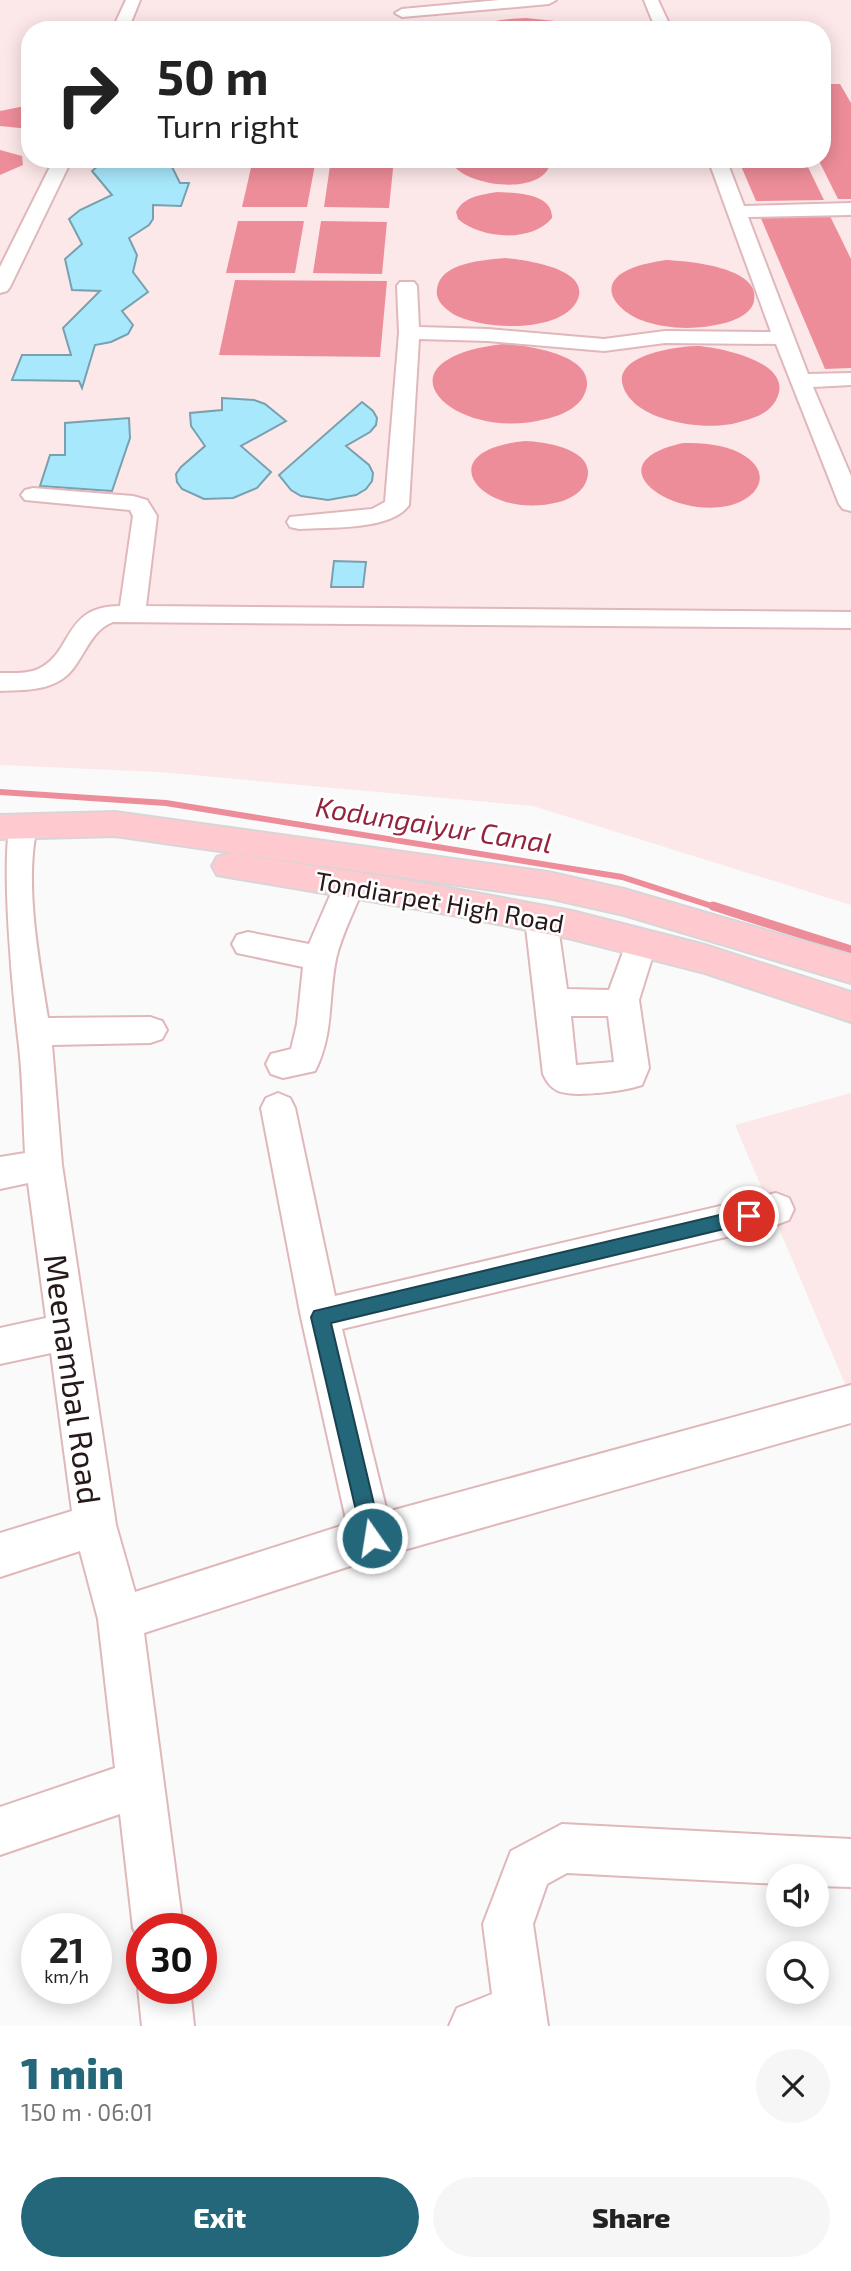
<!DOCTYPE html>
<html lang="en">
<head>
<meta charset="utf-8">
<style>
  :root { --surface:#fff; --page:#f6f6f6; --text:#222; --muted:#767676; --accent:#25677a }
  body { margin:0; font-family:"Exo 2",sans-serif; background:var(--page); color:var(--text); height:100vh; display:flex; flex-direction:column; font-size:26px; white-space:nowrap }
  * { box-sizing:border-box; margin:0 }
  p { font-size:23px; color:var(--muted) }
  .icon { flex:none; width:38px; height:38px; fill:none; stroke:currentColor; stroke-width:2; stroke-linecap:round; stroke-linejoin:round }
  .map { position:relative; height:2026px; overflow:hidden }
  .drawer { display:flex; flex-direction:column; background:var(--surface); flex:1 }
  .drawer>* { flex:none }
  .top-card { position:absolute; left:21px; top:21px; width:810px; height:147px; border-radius:28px; box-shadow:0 4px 18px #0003; background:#fff; color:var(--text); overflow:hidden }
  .tools { position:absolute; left:766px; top:1864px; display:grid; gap:14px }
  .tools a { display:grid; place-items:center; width:63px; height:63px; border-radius:50%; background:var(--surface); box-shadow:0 4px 18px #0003; font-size:35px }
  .speed { position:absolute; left:21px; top:1913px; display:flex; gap:14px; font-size:35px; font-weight:700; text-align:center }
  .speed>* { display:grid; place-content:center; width:91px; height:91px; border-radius:50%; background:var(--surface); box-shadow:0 4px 18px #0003; line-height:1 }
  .speed small { font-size:18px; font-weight:400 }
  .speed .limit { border:10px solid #d22; background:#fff; color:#111 }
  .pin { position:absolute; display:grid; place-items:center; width:60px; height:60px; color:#fff; margin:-30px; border:4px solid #fff; border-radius:50%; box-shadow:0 2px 7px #0007 }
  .me { position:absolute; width:77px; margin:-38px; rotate:347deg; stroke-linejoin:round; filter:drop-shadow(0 0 5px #0008) }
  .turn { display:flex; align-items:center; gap:24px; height:147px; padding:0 21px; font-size:32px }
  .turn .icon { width:91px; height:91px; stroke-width:2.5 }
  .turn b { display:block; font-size:49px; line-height:60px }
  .round { display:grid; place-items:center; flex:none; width:74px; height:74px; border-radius:37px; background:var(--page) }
  .summary { display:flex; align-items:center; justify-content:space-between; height:119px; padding:0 21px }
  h1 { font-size:42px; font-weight:800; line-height:52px; color:var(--accent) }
  .primary-button { display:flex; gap:14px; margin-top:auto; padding:14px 21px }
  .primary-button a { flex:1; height:80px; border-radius:42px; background:var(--accent); color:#fff; font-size:28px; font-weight:800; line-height:80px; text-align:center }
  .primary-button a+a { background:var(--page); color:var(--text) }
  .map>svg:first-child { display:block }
</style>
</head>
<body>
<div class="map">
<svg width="851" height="2026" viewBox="0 0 851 2026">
  <rect width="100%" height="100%" fill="#fafafa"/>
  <g fill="#fde8e9" fill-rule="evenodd">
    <path d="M0 0H851V905L533 806 159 772 0 765ZM30 30H822V159H30Z"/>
    <path d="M851 1093V1398L735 1125Z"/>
  </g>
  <g fill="#ee8d9a">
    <path d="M526 18 565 22 590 30H478C489 19 510 19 526 18Z"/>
    <path d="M823 84H840L851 103V199H838L818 159H822Z"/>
    <path d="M30 105V129L0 126V111Z"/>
    <path d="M0 150 22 156 23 165 0 175Z"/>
    <path d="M253 159H316L307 207H242Z"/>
    <path d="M331 159H394L389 208 324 207Z"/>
    <path d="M456 159H548L550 164C542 195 472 187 455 167Z"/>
    <path d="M738 159H804L824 200 756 201Z"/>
    <path d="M497 192C515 193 553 193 552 218 532 243 481 239 458 219L456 212C464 196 481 195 497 192Z"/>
    <path d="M829 214 851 259V368L825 369 760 216Z"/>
    <path d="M238 221H304L295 273H226Z"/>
    <path d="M321 221 387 222 382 274 313 273Z"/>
    <path d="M505 258C523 260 593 268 577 301 560 334 481 330 453 314 444 308 435 300 437 289 440 262 485 260 505 258Z"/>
    <path d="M666 260C687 261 762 267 754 301 752 313 736 320 725 323 698 330 668 330 641 320 616 310 595 284 630 269 641 264 654 262 666 260Z"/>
    <path d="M235 280 387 281 380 357 219 355Z"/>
    <path d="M503 344C524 345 597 354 586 390 581 407 563 415 546 419 454 444 367 360 503 344Z"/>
    <path d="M699 346C721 348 794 362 777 398 771 412 757 417 743 421 713 432 648 424 628 396 600 356 676 346 699 346Z"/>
    <path d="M526 441C545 442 596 449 587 479 584 491 571 499 559 502 482 522 424 450 526 441Z"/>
    <path d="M683 443C703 443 723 444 740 453 775 472 759 499 727 506 670 518 592 463 683 443Z"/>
  </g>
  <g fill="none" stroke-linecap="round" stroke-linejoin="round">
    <path stroke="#ee8d9a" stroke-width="6" d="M0 792 166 803 622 877 718 908"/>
    <path stroke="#ee8d9a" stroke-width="9" d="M713 906 851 950"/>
  </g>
  <g fill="#a8e8fd" stroke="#78a0ae" stroke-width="2">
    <path d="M106 159H168L180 183H189L181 206 153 205V219L149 225 129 238 137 255 133 272 148 292 122 311 133 325 128 334 111 342 95 345 82 388 79 381 12 380 22 355H71L63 328 100 291 72 290 65 259 82 244 69 219 80 210 112 195 92 171Z"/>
    <path d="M222 398 254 400 265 404 286 421 241 446 271 472 257 488 233 498 204 499 182 489 177 482 176 474 181 467 205 446 191 426 190 413 222 410Z"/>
    <path d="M362 402 373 411 377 418 376 425 370 432 346 446 369 465 373 473 372 481 366 489 356 495 328 500 301 496 291 490 279 475Z"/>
    <path d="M129 418 130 438 112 491 40 486 50 455H65V423Z"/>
    <path d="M334 561 366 562 363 587H331Z"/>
  </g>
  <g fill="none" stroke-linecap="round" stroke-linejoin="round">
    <g stroke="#e0b7ba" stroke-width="4">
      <g id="minor">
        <path d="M126 0H140L128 30H112Z"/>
        <path d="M499 0H556L549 4 402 17 395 13 402 9Z"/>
        <path d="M644 0H658L672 30H656Z"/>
        <path d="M54 159H72L10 287 7 291 0 293V267Z"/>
        <path d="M708 159H726L744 206 851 203V215L748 217 808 374 851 373V385L813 387 851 476V511L843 509 839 504 776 344 665 343 604 351 488 341 419 339 409 505C391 531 328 527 299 529L290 527 287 522 290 517 372 509 385 502 399 333 397 286 400 282H414L417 286 419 327 488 329 604 339 665 331 771 332Z"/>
        <path d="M33 488 133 496 147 500 157 516 146 606 851 612V628L113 622C85 633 84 667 59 681 42 691 19 690 0 691V673C12 673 27 674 38 669 74 653 62 606 120 606L133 516 130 510 25 500 21 495 25 490Z"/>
        <path d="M22 816 33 820 37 827C24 883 39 961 48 1018L150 1017 162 1021 167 1030 162 1039 150 1043 52 1045 62 1165 116 1525 135 1592 347 1524 301 1317 261 1108 266 1098 278 1093 290 1098 295 1108 335 1296 776 1193 789 1198 794 1209 789 1220 776 1225 342 1329 387 1512 851 1385V1423L372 1559 144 1633 183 1928H142V1946L133 1928 120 1814 0 1855V1807L115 1768 98 1619 80 1551 0 1577V1533L72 1511 51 1353 0 1364V1328L46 1318 28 1183 0 1189V1157L25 1153C23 1118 23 1082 19 1046 13 996 0 860 11 820Z"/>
        <path d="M350 872 361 875 365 883C356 908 342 933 336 959 328 998 334 1034 315 1071L283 1078 271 1074 266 1064 271 1054 291 1049 297 1024 303 967 237 953 232 944 237 935 248 932 309 944 339 875Z"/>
        <path d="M541 907 552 911 557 919 567 989 609 990 630 933 641 930 652 933 657 942 639 1000 649 1068 642 1085C624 1091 575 1098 558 1091 550 1087 547 1082 543 1074L525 919 530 911ZM571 1016H608L614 1062 576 1065Z"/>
        <path d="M562 1824 851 1839V1887L817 1886V1876H779V1884L567 1873 547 1884 533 1924 548 2026H449L457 2008 492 1994 483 1924 511 1851Z"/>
        <path d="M142 1980V1988H190L194 2026H142L138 1988Z"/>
      </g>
    </g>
    <g stroke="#d8d5d6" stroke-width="4">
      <g id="major">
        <path d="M115 812 548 872 624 889 851 955V983L624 915 548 898 115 836 0 839V815Z"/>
        <path d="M230 853 401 879 572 911 705 945 851 992V1022L705 973 572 939 458 916 217 875 212 866 217 857Z"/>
      </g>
    </g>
    <use href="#minor" fill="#fff" fill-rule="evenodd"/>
    <use href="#major" fill="#fecad0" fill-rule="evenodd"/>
  </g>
  <path fill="#25677a" stroke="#18434f" stroke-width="2" d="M749 1208 755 1210 758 1216 755 1221 749 1223 331 1323 382 1538 379 1545 372 1548 364 1545 311 1317 314 1311Z"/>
  <g text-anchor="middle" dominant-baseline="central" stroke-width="5" stroke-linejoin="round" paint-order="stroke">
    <g font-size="26" fill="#271819" stroke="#fff">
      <text transform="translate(440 901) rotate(10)">Tondiarpet High Road</text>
    </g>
    <g font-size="28" font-style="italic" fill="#94243e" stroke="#fff">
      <text transform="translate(434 824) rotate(9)">Kodungaiyur Canal</text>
    </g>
    <g font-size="32" fill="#271819" stroke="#fff">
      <text transform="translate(74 1379) rotate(82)">Meenambal Road</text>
    </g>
  </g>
</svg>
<div class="tools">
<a><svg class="icon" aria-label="sound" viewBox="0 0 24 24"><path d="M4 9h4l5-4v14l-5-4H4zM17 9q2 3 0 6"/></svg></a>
<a><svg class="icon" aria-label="search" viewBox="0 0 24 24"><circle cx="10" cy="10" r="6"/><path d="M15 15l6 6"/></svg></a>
</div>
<div class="speed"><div>21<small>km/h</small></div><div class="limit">30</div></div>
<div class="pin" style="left:749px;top:1216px;background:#d93025"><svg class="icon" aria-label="arrive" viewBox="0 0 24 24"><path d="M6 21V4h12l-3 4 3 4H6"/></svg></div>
<svg class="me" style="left:372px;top:1538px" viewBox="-20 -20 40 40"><circle r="17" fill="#25677a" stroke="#fff" stroke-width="3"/><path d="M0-11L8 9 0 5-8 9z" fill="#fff"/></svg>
<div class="top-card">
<div class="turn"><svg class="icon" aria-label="right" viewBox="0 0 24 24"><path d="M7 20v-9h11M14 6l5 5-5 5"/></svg><div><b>50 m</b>Turn right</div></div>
</div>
</div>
<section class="drawer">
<div class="summary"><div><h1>1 min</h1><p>150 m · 06:01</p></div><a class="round"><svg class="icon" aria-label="close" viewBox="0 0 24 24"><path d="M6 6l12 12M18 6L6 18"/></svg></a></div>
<div class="primary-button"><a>Exit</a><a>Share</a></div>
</section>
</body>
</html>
